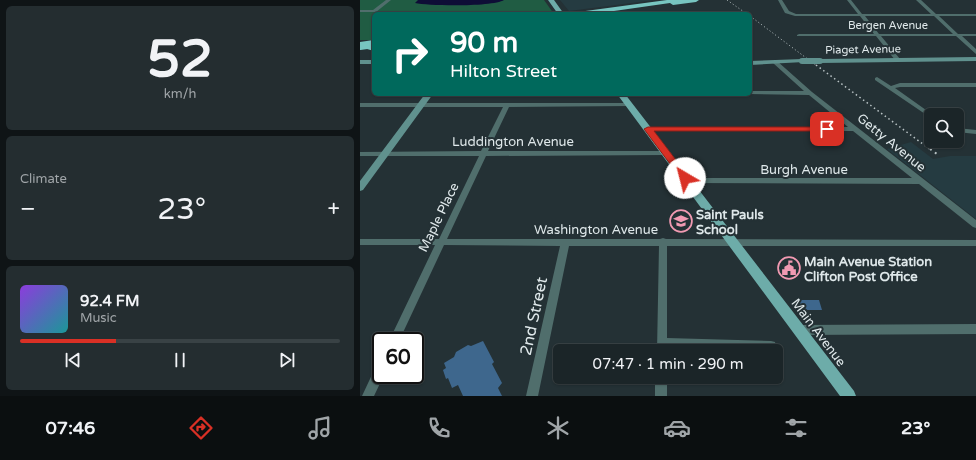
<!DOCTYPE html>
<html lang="en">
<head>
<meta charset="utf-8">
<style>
	body { margin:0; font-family:"Varela Round",sans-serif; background:#242d30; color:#f1f3f6; height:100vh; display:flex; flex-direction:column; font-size:15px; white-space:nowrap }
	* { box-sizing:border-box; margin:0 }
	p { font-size:13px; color:#a0a5a8 }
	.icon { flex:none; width:22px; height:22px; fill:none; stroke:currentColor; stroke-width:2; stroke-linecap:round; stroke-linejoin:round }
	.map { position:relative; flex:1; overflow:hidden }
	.sheet { display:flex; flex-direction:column; gap:6px; padding:6px; background:#0f1416; width:360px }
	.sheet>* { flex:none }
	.guide { position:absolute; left:12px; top:12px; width:380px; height:84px; border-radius:6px; box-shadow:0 1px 3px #0004,0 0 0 1px #394245; background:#00695c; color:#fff; overflow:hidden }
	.tools { position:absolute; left:564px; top:108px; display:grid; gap:8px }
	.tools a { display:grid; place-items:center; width:40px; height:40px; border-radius:6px; background:#1b2528; box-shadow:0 1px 3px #0004,0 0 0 1px #394245; font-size:20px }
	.speed { position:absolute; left:12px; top:332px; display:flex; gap:8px; font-size:20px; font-weight:700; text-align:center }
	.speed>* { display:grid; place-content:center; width:52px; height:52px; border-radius:50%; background:#1b2528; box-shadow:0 1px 3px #0004,0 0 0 1px #394245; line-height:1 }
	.speed .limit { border:2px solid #111; border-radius:6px; background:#fff; color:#111 }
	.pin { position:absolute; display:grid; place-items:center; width:34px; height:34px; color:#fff; margin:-17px; border-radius:8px; box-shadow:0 2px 6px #0006 }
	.me { position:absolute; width:44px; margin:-22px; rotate:323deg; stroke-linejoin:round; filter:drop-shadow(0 0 3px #0008) }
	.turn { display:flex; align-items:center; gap:14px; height:84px; padding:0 12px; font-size:18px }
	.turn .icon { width:52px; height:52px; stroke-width:2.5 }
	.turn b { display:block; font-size:28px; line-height:34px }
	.big { font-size:30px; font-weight:600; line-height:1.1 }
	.sheet .card { flex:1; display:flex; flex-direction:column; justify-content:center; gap:6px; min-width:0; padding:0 14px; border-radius:6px; background:#242d30 }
	.sheet .dial { align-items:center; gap:0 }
	.dial b { font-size:52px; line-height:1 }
	.song { display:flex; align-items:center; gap:12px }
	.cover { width:48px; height:48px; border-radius:6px; background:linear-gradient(135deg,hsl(270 70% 55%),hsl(180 70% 35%)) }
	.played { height:4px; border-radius:2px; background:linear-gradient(90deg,#d93025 30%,#394245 30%) }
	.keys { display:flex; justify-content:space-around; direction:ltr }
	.heat { display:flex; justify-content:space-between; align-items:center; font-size:22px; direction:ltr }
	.trip { position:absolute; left:193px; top:344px; width:230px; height:40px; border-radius:6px; background:#1b2528; box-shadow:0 1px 3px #0004,0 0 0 1px #394245; font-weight:600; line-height:40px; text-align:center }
	.dock { display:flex; height:64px; justify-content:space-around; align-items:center; background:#0b0f10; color:#a0a5a8 }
	.dock .icon { width:28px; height:28px }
	.dock .current { color:#d93025 }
	.dock b { font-size:18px; color:#f1f3f6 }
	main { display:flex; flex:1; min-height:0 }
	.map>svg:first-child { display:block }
	.built { fill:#253b41 }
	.green { fill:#205c43 }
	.water { fill:#0e0d36 }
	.building { fill:#3e678d }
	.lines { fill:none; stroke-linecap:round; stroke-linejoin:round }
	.street { fill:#506e6c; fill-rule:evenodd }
	.secondary { fill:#60918e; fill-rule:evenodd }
	.primary { fill:#6daca9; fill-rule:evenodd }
	.highway { fill:#77c5c0; fill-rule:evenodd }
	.rail-far2 { stroke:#b9c3c5; stroke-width:1; stroke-dasharray:1 2.5; stroke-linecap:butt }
	.rail-far1 { stroke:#b9c3c5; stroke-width:1.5; stroke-dasharray:1.5 3; stroke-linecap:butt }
	.rail { stroke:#b9c3c5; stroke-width:2; stroke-dasharray:2 4; stroke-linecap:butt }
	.secondary-bridge { stroke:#60918e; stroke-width:6 }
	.highway-bridge { stroke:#77c5c0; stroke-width:8 }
	.route { fill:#d93025; stroke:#8d1f18 }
	.labels { text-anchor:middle; stroke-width:4; stroke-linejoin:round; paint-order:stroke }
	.far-street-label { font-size:11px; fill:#dfe8ea; stroke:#243135 }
	.street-label { font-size:13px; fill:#dfe8ea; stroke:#243135 }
	.poi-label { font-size:13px; font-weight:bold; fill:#dfe8ea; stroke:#243135; text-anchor:start }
	.near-street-label { font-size:16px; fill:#dfe8ea; stroke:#243135 }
</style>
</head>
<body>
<main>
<section class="sheet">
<div class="card dial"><b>52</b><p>km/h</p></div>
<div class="card"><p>Climate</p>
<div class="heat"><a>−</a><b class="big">23°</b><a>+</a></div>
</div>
<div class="card">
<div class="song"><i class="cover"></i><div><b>92.4 FM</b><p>Music</p></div></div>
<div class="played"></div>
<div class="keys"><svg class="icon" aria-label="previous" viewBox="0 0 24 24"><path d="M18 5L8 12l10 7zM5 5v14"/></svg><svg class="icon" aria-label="pause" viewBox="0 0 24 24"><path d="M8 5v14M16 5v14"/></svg><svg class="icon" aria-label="next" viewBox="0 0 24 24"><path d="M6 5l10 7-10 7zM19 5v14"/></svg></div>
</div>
</section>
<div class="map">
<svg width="616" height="396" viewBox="0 0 616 396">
	<rect width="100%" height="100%" fill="#243135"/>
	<path class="built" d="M200 0H295L209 11Z
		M551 142 573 159 590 156H616V219L527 149Z"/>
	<path class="green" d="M0 0H184L194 14H14V40H0Z"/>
	<path class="water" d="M58 0H144C133 7 69 6 55 3Z"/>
	<path class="building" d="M438 300H459L462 310H440Z
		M123 341 134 362 132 364 142 383 138 388 142 396H103L98 385 92 388 88 378 86 379 83 370 86 368 84 363 94 357 96 352 108 345 111 346Z"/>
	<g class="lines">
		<path class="street" d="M26 0H31L16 12H0V10H13Z
			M418 0H422L429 11 436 14H498L487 0H491L502 14H571L556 0H561L576 14H616V16H579L598 34H616V36H602L616 49V54L596 36H521L540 59 537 61 535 60 516 36H437V35L439 34H514L500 16H435L425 13ZM505 16H574L593 34H519Z
			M413 61H417L452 92 616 220V228L613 227 559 184 325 183 324 181 325 179 328 178H552L493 131H288L285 129 288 127H488L449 95 388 94H390V91H444L413 63Z
			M517 77 531 86 540 83H616V87H540L535 88 573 115H571V118L515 80V78Z
			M0 103H270L273 105 272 106 149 107 128 151H306L310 153 306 155 126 156 87 239H300L303 238 306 239 616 240V246H307V338L411 341 415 342 416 346 415 350 411 351 307 348V351H297L299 246H209L178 396H166L200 246 84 245 39 341H29L75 245H0V239H79L119 156H0V152L121 151 143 107H0Z
			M597 128 616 130V134L597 132Z
			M616 324V334L439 335 435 333 434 330 435 327 439 325Z
			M21 363V375H24L14 396H2L17 364Z
			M295 377H307V396H295Z"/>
		<path class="secondary" d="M616 57V61L460 63 457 61 460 59Z
			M442 59 444 60V62L390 65V61Z
			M0 60H14V64H0Z
			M65 94H73L3 190 0 191V181Z"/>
		<path class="primary" d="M188 0H194L204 14H198Z
			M257 94H265L494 391 496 396H480Z"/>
		<path class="highway" d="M307 0H339L336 2 313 5 310 3 233 14H215L218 12Z
			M0 43 14 47V51L0 47Z"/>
		<path class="rail-far2" d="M367 0 387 14
			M390 16 457 66"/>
		<path class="rail-far1" d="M456 65 571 150"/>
		<path class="rail" d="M570 149 577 154"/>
		<path class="secondary-bridge" d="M442 61H460"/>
		<path class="highway-bridge" d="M0 46 14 44"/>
	</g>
	<path class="route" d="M288 127H467L471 129 467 131H294L328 176 330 178 328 180H322L284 129Z"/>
	<defs>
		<g id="school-ring" transform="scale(1.15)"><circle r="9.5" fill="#243135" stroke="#f19ab2" stroke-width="1.5"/><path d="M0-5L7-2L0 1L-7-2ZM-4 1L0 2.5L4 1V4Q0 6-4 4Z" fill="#f19ab2"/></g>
		<g id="civic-ring" transform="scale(1.15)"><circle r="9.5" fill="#243135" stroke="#f19ab2" stroke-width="1.5"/><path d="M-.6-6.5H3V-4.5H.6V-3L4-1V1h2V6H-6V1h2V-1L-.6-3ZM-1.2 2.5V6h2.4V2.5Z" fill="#f19ab2"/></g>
	</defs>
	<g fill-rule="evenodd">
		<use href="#school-ring" x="321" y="221"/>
		<use href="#civic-ring" x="429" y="268"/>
	</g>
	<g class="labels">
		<g class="far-street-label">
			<text x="528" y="29">Bergen Avenue</text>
			<text transform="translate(503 49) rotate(-1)" y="4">Piaget Avenue</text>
		</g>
		<g class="street-label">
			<text x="153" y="146">Luddington Avenue</text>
			<text transform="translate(532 142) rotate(39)" y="5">Getty Avenue</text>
			<text x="444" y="174">Burgh Avenue</text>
			<text transform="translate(78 217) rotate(-64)" y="5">Maple Place</text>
			<text x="236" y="234">Washington Avenue</text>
			<text transform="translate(459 332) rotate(53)" y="5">Main Avenue</text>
		</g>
		<g class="poi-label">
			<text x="336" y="219">Saint Pauls<tspan x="336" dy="15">School</tspan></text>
			<text x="444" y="266">Main Avenue Station<tspan x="444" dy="15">Clifton Post Office</tspan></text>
		</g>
		<g class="near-street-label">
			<text transform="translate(173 316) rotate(-78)" y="6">2nd Street</text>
		</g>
	</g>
</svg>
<div class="tools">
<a><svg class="icon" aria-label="search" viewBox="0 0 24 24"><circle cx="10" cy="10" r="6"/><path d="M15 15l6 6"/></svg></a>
</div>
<div class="speed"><div class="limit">60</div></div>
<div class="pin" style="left:467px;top:129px;background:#d93025"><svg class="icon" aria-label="arrive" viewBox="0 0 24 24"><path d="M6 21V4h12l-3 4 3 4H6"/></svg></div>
<svg class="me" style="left:325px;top:178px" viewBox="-20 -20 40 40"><circle r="19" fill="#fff"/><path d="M0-13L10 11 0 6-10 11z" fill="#d93025"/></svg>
<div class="trip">07:47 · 1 min · 290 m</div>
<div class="guide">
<div class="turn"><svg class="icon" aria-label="right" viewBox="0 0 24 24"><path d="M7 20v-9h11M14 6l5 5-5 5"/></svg><div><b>90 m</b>Hilton Street</div></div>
</div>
</div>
</main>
<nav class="dock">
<b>07:46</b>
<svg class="icon current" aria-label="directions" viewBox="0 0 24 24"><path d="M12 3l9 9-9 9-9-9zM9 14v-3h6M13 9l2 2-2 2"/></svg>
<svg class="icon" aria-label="music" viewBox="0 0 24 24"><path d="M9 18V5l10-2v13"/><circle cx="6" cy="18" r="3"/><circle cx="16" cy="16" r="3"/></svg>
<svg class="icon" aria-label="phone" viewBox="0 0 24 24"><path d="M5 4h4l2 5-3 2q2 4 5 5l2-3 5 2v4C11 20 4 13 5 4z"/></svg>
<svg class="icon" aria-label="climate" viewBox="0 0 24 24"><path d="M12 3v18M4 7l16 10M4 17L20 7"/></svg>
<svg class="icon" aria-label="car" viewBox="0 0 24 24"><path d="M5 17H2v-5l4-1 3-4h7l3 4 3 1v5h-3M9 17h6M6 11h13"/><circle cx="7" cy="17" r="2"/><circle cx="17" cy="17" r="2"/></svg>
<svg class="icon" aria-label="filters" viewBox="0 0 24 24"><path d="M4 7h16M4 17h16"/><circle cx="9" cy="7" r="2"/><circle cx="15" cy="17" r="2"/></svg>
<b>23°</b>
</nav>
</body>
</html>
